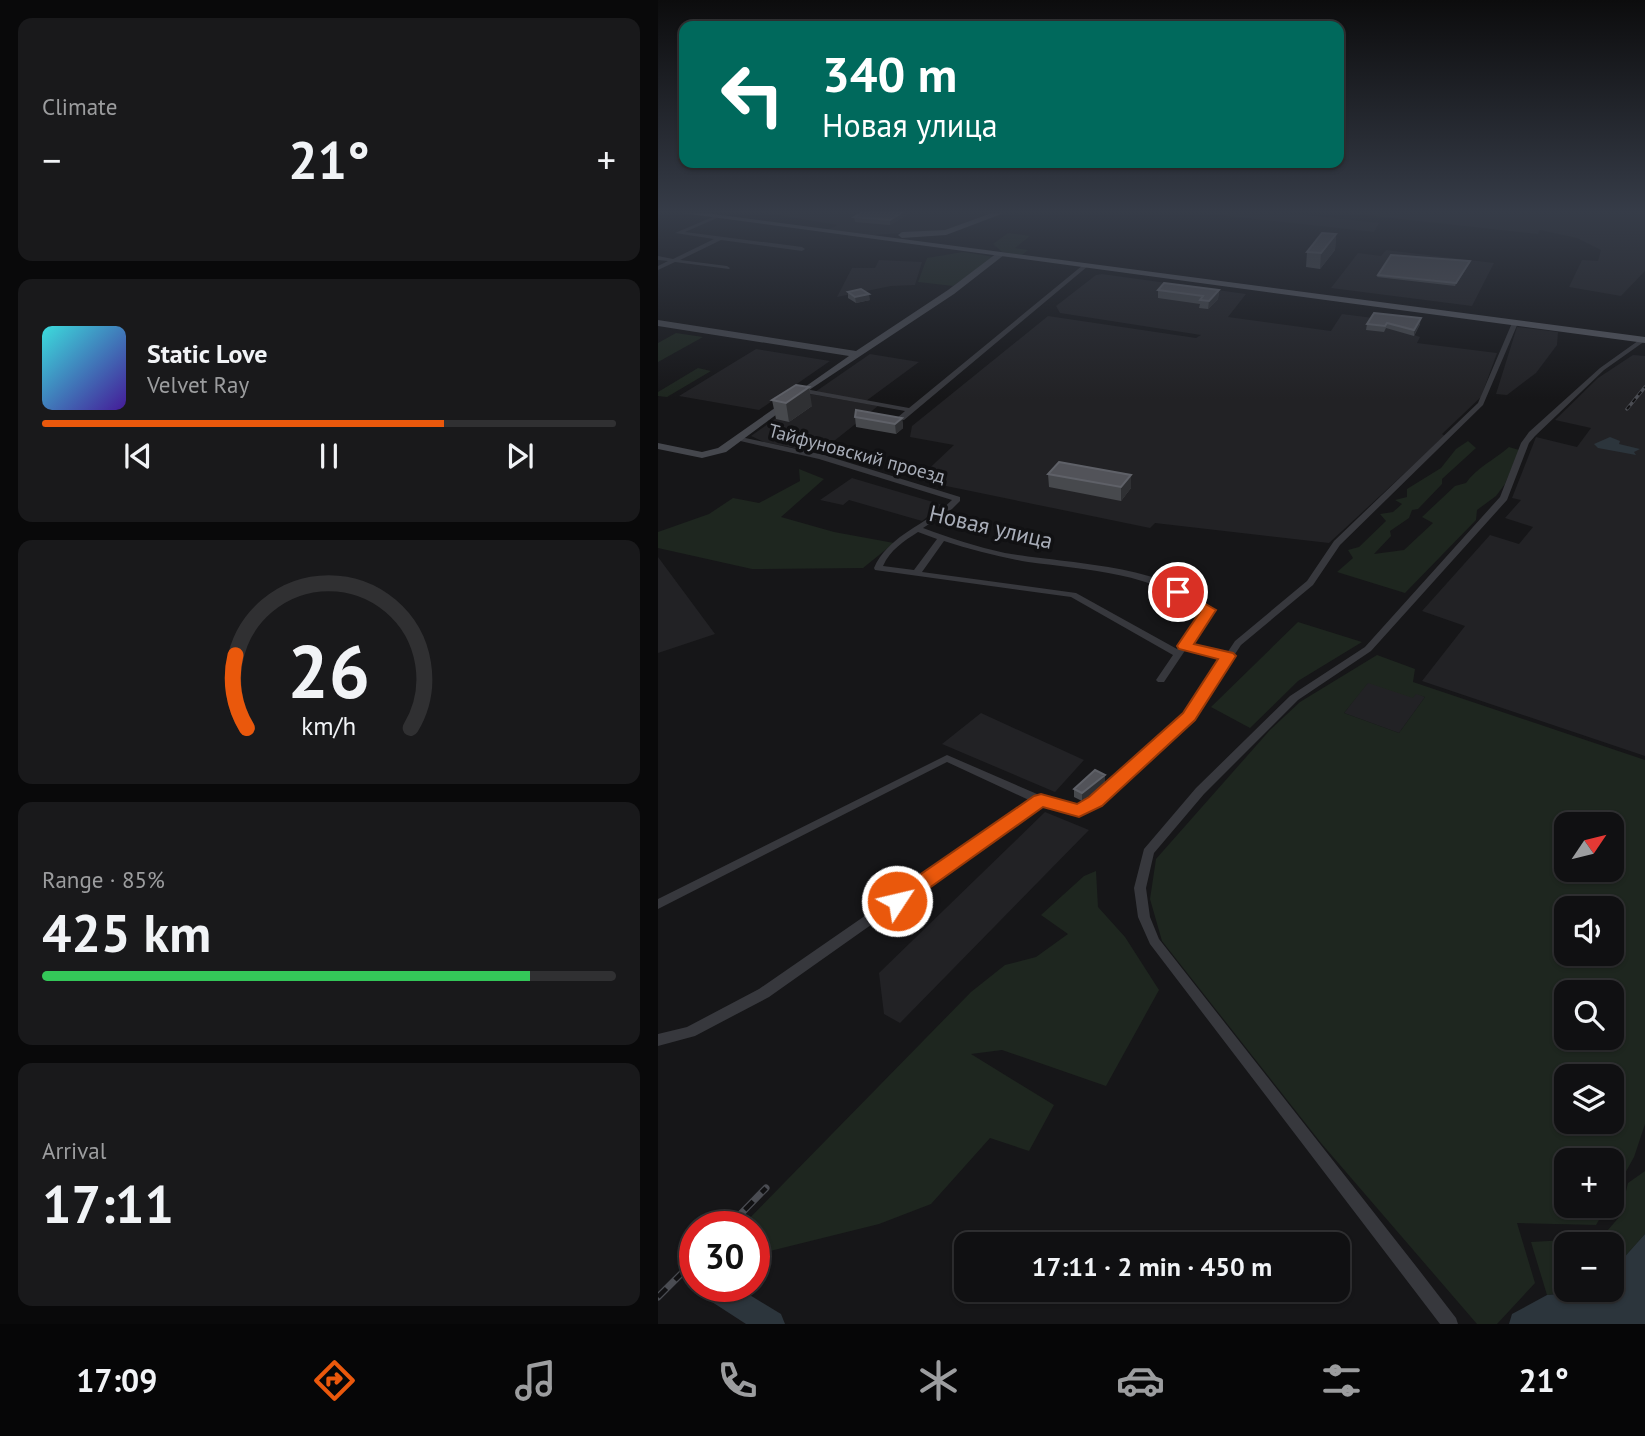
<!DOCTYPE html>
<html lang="en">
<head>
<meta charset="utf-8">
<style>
	body { margin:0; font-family:"PT Sans",sans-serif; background:#19191b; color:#f1f3f6; height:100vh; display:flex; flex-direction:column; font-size:26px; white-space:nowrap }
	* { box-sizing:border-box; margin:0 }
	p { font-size:23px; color:#9c9d9f }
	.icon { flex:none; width:38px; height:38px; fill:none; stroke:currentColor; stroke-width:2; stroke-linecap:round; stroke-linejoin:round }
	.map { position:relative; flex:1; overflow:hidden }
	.panel { display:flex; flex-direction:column; gap:18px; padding:18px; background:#09090a; width:658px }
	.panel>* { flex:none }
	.banner { position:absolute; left:21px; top:21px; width:665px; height:147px; border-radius:14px; box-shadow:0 2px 5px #0004,0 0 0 2px #303032; background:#00695c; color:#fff; overflow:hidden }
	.needle { width:46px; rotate:55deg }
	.buttons { position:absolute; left:896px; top:812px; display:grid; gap:14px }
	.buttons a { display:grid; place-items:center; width:70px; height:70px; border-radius:14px; background:#101012; box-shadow:0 2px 5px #0004,0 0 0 2px #303032; font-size:35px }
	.speed { position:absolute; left:21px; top:1211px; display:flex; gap:14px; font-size:35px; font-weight:700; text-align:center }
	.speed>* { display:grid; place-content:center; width:91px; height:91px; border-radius:50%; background:#101012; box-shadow:0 2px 5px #0004,0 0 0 2px #303032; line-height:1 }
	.speed .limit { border:10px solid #d22; background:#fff; color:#111 }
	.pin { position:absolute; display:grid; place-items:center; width:60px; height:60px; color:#fff; margin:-30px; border:4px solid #fff; border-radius:50%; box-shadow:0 2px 7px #0007 }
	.me { position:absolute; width:77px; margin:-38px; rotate:55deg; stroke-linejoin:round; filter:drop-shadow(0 0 5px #0008) }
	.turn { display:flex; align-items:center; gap:24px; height:147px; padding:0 28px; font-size:32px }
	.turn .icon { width:91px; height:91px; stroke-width:2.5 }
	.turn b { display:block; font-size:49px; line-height:60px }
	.big { font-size:52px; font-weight:800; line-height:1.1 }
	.panel .card { flex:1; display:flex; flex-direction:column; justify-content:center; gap:10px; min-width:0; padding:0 24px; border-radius:14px; background:#19191b }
	.panel .dial { align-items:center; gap:0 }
	.dial svg { height:182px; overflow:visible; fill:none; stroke:#303032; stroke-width:7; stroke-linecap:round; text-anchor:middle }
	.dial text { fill:#f1f3f6; stroke:none }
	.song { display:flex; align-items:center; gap:21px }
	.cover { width:84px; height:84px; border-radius:10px; background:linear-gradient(135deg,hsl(180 70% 55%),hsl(260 70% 35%)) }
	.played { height:7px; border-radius:4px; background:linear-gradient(90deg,#ea580c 70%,#303032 70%) }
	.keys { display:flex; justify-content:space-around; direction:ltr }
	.heat { display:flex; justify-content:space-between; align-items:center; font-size:38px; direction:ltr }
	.charge { height:10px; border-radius:5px; background:linear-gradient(90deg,#34c759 85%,#303032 0) }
	.trip { position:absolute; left:296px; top:1232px; width:396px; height:70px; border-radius:14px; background:#101012; box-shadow:0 2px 5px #0004,0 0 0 2px #303032; font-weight:800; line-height:70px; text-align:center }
	.menu { display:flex; height:112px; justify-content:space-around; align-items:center; background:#060607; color:#9c9d9f }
	.menu .icon { width:49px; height:49px }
	.menu .active { color:#ea580c }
	.menu b { font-size:32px; color:#f1f3f6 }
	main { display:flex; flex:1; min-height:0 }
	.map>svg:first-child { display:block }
	.built { fill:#222225 }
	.green { fill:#1e261f; fill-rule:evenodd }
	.water { fill:#2c353c }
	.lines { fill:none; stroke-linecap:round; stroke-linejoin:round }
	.river { fill:#2c353c; fill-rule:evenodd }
	.street { fill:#37383d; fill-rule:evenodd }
	.secondary { fill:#45474d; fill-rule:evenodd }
	.primary { fill:#53555c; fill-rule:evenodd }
	.rail-far1-casing { stroke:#4a4c52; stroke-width:3.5 }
	.rail-casing { stroke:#4a4c52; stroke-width:7 }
	.rail-far1 { stroke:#111113; stroke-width:2; stroke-dasharray:4.5; stroke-linecap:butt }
	.rail { stroke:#111113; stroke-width:4.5; stroke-dasharray:12; stroke-linecap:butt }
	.wall { fill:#47494d }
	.shaded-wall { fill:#2f3033 }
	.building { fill:#525359; stroke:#5f6168; stroke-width:2 }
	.route { fill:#ea580c; stroke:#983908; stroke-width:2 }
	.labels { text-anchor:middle; stroke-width:7; stroke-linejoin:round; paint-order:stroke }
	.far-street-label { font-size:19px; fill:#a8adb8; stroke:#111113 }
	.street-label { font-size:23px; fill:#a8adb8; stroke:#111113 }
</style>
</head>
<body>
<main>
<section class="panel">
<div class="card"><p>Climate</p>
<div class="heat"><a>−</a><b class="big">21°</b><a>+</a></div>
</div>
<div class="card">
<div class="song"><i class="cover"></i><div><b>Static Love</b><p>Velvet Ray</p></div></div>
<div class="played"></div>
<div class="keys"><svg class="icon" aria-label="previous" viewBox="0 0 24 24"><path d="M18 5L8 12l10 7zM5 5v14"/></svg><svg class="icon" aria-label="pause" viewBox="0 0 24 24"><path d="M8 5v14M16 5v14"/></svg><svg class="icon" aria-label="next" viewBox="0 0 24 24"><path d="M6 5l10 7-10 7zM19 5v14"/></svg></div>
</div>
<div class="card dial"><svg viewBox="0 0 100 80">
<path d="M14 69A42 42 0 1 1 86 69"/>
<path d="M14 69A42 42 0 0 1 9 37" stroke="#ea580c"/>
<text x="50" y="56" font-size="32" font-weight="700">26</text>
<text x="50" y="72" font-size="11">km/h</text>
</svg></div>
<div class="card"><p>Range · 85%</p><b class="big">425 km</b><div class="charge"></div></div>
<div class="card"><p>Arrival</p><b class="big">17:11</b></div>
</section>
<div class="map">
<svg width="987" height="1324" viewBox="0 0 987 1324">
	<rect width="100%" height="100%" fill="#161618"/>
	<path class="built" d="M108 213H335L290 230 214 235 169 230 180 225Z
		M544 213H629L721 223 716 232Z
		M688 213H987V271L963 296 911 287 924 260 940 261 943 250 919 238 882 230 880 234Z
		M728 250 836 263 814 306 673 288 700 253 723 256Z
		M221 260 264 262 257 285 233 286 179 297 194 268H217Z
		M444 274 588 294 570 317 673 331 684 314 762 324 756 335 762 337 759 343 839 353 823 397 784 434 787 436 671 543 497 523 492 528 259 480 296 445 252 437 254 426 390 316 538 338 543 335 402 313 398 306 438 275Z
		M859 327 900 332 899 345 878 373 849 395 838 394Z
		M98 349 172 361 101 410 21 396Z
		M212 354 261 362 208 401 157 392Z
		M975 355 987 356V756L764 681 807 626 764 611 832 535 861 544 875 527 847 518 863 500 854 498 878 437 919 447 933 428 897 420 940 378Z
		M152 394 220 406 161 453 106 442 93 436Z
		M194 478 285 505 264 521 191 500 185 505 162 500Z
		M0 557 57 634 0 653Z
		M710 682 754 697 758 693 767 697 741 733 686 713Z
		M323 713 426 760 397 792 284 744Z
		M387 812 431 830 242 1023 226 1014 221 973Z"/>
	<path class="green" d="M350 233 372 236 357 248 370 250 364 255 344 252 335 244Z
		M305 252 337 257 295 286 260 282 269 258Z
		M18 333 45 337 0 362V343Z
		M40 368 53 371 9 397 0 396V392Z
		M810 441 818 448 784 479V484L760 509 754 510 751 518 732 531 733 536 716 554 746 550 775 523 764 517 797 486 808 483C818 468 836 460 851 447L861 450 847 484 838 496 819 510 818 520 747 593 679 572 695 558 690 550 701 547 728 521 722 514 735 512 744 504 737 500 749 497V489L783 468 798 449Z
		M141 469 166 479 123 517 176 532 236 543 205 568 94 569 0 548V532L51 514 75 498 101 503 142 481Z
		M640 622 704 642 640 681 592 728 553 707Z
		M719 655 757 669 755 682 987 760V1124L976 1157 954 1197V1160H908V1206H949L938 1225 859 1223 877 1283 839 1324H819L663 1143 504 941 492 899 498 859 612 730 642 702ZM710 683 755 698 758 694 767 697 741 733 686 713ZM908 824H954V870H908ZM908 908H954V954H908ZM908 992H954V1038H908ZM908 1076H954V1122H908Z
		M438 871 440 907 467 937 501 990 448 1086 344 1050 313 1054 396 1105 371 1151 332 1138 273 1204 221 1224 96 1255V1227H83L313 992 347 965 378 957 410 934 383 915 426 876Z
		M987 1171V1234L954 1271V1244H908V1290H937L889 1295 873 1242 943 1238 962 1216 970 1183Z"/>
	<path class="water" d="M952 437 962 441 961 444 982 449 976 452 978 455 940 448 936 444Z
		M987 1234V1324H851L854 1314 889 1295 954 1290V1271Z"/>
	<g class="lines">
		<path class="river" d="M49 1286H77L123 1314 127 1324H88L51 1300 47 1291Z"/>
		<path class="street" d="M57 216 59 217V218L27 232 144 247 147 249 144 251 63 240 22 260 69 266 72 268 71 269 17 262 0 270V266L10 261 0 260V256L15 259 56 239 17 233Z
			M425 265 430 266 246 420H240L239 418 247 411 147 393 144 391 147 389 251 408Z
			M857 321 860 323 825 405 682 545 655 585 583 645 535 718 441 805 421 815 384 804 111 997 37 1036 0 1046V1034L29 1027 101 989 373 801 289 762 0 909V899L289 755 386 797 420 807 433 799 527 714 565 658 528 649 506 682H500L498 680 515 655 413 597 217 570 216 568C231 534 269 525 294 500L161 459 78 440V436L166 455 302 497V501L294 509 265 528C292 538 319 547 347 553 409 564 510 564 556 610L532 644 569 653 577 641 649 581 676 541 820 403 854 323ZM260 532 279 539 256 570 225 566C232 550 246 541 260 532ZM286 541C314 550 342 557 370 562 430 570 496 573 546 611L519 649 418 593 264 572Z
			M987 337V341L946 370 877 436 871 443 849 500 713 651 640 700 546 794 496 853 488 888 492 917 501 939 761 1270 798 1318 800 1324H782L492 944 480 917 476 888 486 849 538 788 632 696 707 647 842 497 863 443 871 432 942 368 984 338Z"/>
		<path class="secondary" d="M339 253 346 255 296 294 154 388 68 452 44 458 0 449V443L44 452 60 448 191 356 0 326V320L198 351 290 290Z"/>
		<path class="primary" d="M24 213H48L987 337V343Z
			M334 213H346L288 235 244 238 240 235 244 232 287 230Z"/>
		<g class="rail-far1-casing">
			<path id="rail-far1" d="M969 409 987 387"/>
		</g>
		<g class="rail-casing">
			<path id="rail" d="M70 1227 108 1188
				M0 1297 37 1260"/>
		</g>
		<use href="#rail-far1" class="rail-far1"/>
		<use href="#rail" class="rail"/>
	</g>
	<path class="wall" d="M203 213H252L232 225 197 222 196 217Z
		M678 234 677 250 662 269 648 267 649 252Z
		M812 261 811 264 797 286 719 277 720 275Z
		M500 290H561L560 299 550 309 541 308 542 304 500 298Z
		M190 292 212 300 198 303 190 298Z
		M716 313 762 324 756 336 728 328 726 332 708 330 709 324Z
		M114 400 154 406 131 422 118 419Z
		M197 417 244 418 245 428 238 434 198 427Z
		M390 474 473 475V488L463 501 391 487Z
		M447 783 424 801 416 797V789Z"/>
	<path class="shaded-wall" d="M243 213H252L232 225V220Z
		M678 234 677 250 662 269 663 253Z
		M812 261 811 264 797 286 798 283Z
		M561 290 560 299 550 309 551 301Z
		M211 294 212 300 198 303 197 297Z
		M763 318 762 324 756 336V330Z
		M151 387 154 406 131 422 128 403Z
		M244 418 245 428 238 434 237 424Z
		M473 475V488L463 501V487Z
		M447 775V783L424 801V793Z"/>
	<path class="building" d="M203 213H243L232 220 196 217Z
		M664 233 678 234 663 253 649 252Z
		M733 255 812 261 798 283 720 275Z
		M506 283 561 290 551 301 542 300 545 296 500 290Z
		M203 289 211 294 197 297 190 292Z
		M716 313 763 318 756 330 729 323 727 326 709 324Z
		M138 385 151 387 128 403 114 400Z
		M198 410 244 418 237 424 197 417Z
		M401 462 473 475 463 487 390 474Z
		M437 770 447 775 424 793 416 789Z"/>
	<linearGradient id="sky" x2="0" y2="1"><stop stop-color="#0c0c0d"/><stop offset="0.53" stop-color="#363c48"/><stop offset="1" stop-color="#363c48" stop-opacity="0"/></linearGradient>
	<rect width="987" height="399" fill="url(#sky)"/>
	<path class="route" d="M520 588 558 610 536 644 575 653 578 656 537 720 444 806 421 817 385 807 246 906H231L229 901 231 896 376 796 383 794 419 804 431 797 525 713 560 659 521 649 519 646 542 612 515 595V589Z"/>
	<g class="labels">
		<g class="far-street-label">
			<text transform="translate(199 453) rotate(15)" y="7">Тайфуновский проезд</text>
		</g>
		<g class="street-label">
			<text transform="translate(333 527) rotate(13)" y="8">Новая улица</text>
		</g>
	</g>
</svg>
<div class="buttons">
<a><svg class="needle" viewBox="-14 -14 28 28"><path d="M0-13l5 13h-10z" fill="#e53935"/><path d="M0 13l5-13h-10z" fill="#9c9d9f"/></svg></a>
<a><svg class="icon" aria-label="sound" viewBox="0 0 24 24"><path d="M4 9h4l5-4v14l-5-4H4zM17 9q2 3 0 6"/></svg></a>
<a><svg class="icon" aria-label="search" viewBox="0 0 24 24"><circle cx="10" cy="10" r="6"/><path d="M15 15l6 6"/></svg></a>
<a><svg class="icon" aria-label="layers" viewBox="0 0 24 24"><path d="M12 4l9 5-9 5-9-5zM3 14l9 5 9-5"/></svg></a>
<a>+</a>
<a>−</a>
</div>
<div class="speed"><div class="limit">30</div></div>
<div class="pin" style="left:520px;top:592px;background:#d93025"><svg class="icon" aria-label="arrive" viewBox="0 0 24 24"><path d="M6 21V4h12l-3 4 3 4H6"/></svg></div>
<svg class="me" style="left:239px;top:901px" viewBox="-20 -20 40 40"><circle r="17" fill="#ea580c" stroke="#fff" stroke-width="3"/><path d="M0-11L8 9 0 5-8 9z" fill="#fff"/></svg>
<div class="trip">17:11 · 2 min · 450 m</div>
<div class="banner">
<div class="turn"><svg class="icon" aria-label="left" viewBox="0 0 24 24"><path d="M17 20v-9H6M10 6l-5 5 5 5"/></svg><div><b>340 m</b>Новая улица</div></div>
</div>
</div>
</main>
<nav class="menu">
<b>17:09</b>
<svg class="icon active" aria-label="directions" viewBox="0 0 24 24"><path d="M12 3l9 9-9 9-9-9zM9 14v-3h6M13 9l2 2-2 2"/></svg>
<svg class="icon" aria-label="music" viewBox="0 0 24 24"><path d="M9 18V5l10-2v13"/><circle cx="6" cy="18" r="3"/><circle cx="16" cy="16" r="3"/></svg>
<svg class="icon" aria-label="phone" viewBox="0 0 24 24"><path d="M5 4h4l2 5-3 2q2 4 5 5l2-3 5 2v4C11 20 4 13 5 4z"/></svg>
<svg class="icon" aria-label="climate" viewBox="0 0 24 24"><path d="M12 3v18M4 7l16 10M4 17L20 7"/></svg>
<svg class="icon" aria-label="car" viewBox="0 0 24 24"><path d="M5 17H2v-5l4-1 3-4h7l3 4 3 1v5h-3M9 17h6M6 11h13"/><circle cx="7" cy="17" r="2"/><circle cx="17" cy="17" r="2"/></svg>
<svg class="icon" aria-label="filters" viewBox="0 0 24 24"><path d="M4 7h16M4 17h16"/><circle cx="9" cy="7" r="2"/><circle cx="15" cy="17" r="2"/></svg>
<b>21°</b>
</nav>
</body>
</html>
